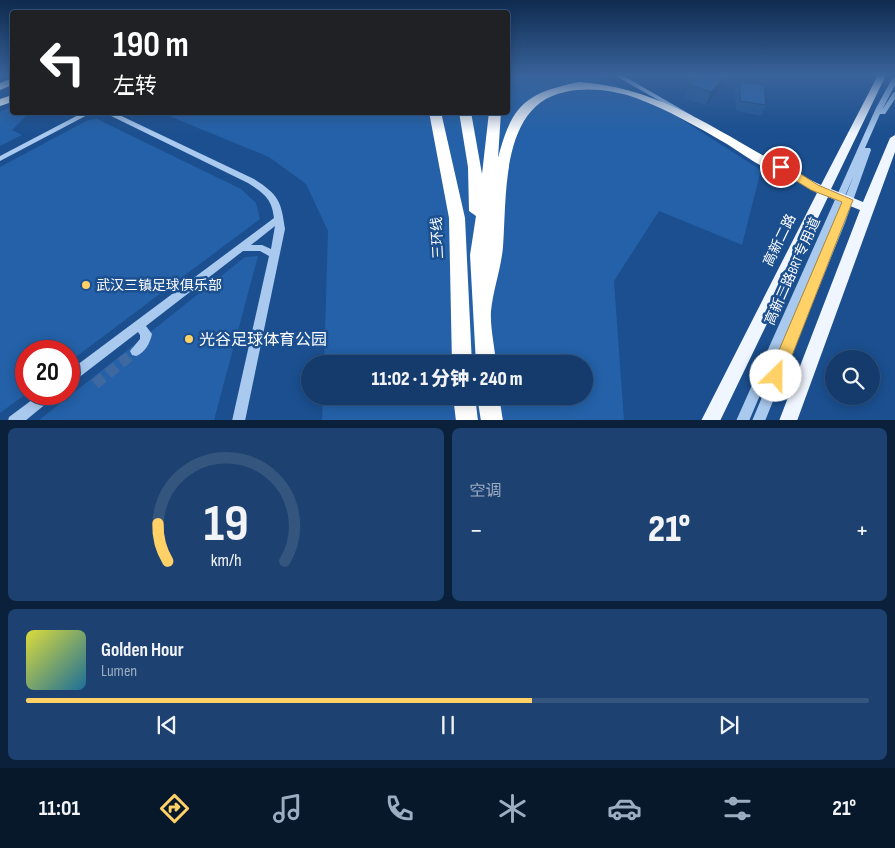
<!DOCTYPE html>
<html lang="zh">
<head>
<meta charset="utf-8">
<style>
	body { margin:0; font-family:"Sofia Sans Condensed","Noto Sans SC",sans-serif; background:#1d4271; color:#f1f3f6; height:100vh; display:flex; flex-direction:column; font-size:19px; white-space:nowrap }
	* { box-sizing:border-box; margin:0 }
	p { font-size:16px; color:#9dadc1 }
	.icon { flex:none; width:28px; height:28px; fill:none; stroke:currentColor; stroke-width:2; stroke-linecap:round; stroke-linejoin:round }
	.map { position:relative; height:420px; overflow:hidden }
	.drawer { display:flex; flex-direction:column; gap:8px; padding:8px; background:#0b203b; flex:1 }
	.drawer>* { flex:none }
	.hud { position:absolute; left:10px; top:10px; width:500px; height:105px; border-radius:5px; box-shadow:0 2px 12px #0003,0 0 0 1px #33557e; background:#202124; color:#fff; overflow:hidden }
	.controls { position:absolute; left:825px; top:350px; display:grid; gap:10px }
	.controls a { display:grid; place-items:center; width:55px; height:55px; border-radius:50%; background:#143b6b; box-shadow:0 2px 12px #0003,0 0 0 1px #33557e; font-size:25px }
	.speed { position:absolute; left:15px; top:340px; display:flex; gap:10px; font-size:25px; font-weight:700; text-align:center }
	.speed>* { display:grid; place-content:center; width:65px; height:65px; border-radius:50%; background:#143b6b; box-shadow:0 2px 12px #0003,0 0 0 1px #33557e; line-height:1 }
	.speed .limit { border:8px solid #d22; background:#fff; color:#111 }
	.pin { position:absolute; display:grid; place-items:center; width:42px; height:42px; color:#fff; margin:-21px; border:2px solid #fff; border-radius:50%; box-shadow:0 1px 5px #0007 }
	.me { position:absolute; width:55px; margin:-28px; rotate:23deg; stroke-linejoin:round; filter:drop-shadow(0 0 4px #0008) }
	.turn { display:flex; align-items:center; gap:18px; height:105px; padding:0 20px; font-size:22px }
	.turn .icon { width:65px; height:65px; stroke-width:2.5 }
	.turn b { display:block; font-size:35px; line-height:42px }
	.big { font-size:38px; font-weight:800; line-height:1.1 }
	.drawer .tile { flex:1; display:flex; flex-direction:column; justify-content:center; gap:8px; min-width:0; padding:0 18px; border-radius:8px; background:#1d4271 }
	.drawer .dial { align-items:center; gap:0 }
	.dial svg { height:130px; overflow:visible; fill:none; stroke:#33557e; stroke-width:7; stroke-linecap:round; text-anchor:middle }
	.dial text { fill:#f1f3f6; stroke:none }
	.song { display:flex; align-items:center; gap:15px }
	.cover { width:60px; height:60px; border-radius:8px; background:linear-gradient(135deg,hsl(60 70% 55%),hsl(200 70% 35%)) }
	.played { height:5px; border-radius:2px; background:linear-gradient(90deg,#ffd166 60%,#33557e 60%) }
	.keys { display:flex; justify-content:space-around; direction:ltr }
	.heat { display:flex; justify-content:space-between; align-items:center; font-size:28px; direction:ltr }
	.drawer .tiles { flex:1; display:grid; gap:8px; grid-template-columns:1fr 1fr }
	.tile:last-child { grid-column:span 2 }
	.trip { position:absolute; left:301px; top:355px; width:292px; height:50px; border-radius:25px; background:#143b6b; box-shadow:0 2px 12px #0003,0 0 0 1px #33557e; font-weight:800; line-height:50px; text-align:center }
	.tabs { display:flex; height:80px; justify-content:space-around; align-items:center; background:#08182b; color:#9dadc1 }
	.tabs .icon { width:35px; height:35px }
	.tabs .active { color:#ffd166 }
	.tabs b { font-size:22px; color:#f1f3f6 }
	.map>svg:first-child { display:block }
	.green { fill:#2461a8 }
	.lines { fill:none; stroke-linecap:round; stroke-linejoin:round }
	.minor-tunnel { stroke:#3d69a0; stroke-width:11; stroke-dasharray:11 5.5; stroke-linecap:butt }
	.minor { fill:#a9c9ee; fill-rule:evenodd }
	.major { fill:#f0f6ff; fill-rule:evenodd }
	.highway { fill:#fff; fill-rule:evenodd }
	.wall { fill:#245895 }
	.shaded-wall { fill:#1d4779 }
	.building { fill:#2a66ad; stroke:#1d4779 }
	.route { fill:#ffd166; stroke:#a68842 }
	.poi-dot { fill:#ffd166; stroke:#1b4f8f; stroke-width:2 }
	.labels { text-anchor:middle; stroke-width:5; stroke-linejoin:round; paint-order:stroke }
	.street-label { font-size:14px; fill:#fff; stroke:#1b4f8f }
	.poi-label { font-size:14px; fill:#fff; stroke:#1b4f8f; text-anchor:start }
	.near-poi-label { font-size:16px; fill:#fff; stroke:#1b4f8f; text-anchor:start }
</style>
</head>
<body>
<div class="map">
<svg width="895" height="421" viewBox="0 0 895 421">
	<rect width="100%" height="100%" fill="#1b4f8f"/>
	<path class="green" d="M508 75H595L662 107 761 170 742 245 659 211 614 281 624 420H322L323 396H585V364H324L328 231 306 184 269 157 162 113 508 112Z
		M12 106V112L29 113 12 130 22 135 0 146V112Z
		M97 119 241 189 256 203 260 219 69 362V351H26V394L0 413V167L88 120Z
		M258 256 214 420 38 421 245 257Z"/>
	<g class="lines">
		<path class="minor-tunnel" d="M95 384 136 351"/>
		<path class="minor" d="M614 75H622L693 116 690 118 688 117Z
			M895 77V85L882 110 893 93 895 92V99L885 114H880L865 148H870L871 150 845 223 765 421H752L835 223 854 175 749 421H736L876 108 892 79Z
			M84 112H93L0 161V156Z
			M103 112H113L254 179C279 195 281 201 285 229L245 421H232L269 256 260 251H243L146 326 152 334C150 343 145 353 136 356L132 355 130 351 140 339V335L138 332 73 382 69 383V371L274 218C272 198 263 193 248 183ZM275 226 271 249 262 245H251Z
			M40 394H55L53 398 25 421H8L9 417Z"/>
		<path class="major" d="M878 75H886L831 189 863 202 890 138 895 135V152L797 421H779L860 210 828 197 720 421H701L817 193 784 174 790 170 794 172 821 185Z"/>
		<path class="highway" d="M12 78V85L0 90V83Z
			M579 82C651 87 703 121 764 156 771 160 793 168 797 174L790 178C767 172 747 157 727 144 698 127 668 110 636 98 613 90 588 87 565 92 500 105 507 196 503 247 501 269 493 290 491 311 490 328 495 347 496 364H476L470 255 476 216 469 211 468 167 459 112H471L482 174 489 112H501L498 158C512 104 526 93 579 82Z
			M12 95V102L0 106V99Z
			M429 112H441L465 218 472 364H452L449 218Z
			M453 396H475L478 421H456Z
			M477 396H499L503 421H481Z"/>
	</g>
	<path class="wall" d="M819 75H831L829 78Z
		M740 81 766 105 761 116 736 111 735 91Z
		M725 82 706 105 684 99 689 85Z"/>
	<path class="shaded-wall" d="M725 75H728L725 82 706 105 711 92Z"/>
	<path class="building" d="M698 75H725L711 92 689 85Z
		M740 81 764 85 766 105 740 101Z"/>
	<linearGradient id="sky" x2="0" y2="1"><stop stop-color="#0f2b4f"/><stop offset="0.56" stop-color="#39639b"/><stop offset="1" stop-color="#39639b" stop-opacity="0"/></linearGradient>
	<rect width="895" height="134" fill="url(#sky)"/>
	<path class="route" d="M777 164H785L818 185 853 200 784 376 782 382 776 384 770 382 768 376 842 202 811 190 777 169Z"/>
	<g class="poi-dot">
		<circle cx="86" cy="285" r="5"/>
		<circle cx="189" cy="339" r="5"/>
	</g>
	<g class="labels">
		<g class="street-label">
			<text transform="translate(437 238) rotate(-93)" y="5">三环线</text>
			<text transform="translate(779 240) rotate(-64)" y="5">高新二路</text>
			<text transform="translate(792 271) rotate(-66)" y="5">高新二路BRT专用道</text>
		</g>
		<g class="poi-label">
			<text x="96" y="290">武汉三镇足球俱乐部</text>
		</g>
		<g class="near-poi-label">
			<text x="199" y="345">光谷足球体育公园</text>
		</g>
	</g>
</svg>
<div class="controls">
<a><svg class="icon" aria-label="search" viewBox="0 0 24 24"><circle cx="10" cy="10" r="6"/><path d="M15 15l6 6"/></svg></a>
</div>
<div class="speed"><div class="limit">20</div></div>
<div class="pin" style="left:781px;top:167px;background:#d93025"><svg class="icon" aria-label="arrive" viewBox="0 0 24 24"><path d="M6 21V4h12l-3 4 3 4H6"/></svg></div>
<svg class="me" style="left:776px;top:376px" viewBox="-20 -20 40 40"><circle r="19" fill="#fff"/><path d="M0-13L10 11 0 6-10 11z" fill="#ffd166"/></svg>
<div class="trip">11:02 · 1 分钟 · 240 m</div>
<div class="hud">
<div class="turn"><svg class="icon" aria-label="left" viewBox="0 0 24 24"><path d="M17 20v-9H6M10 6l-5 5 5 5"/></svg><div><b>190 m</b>左转</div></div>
</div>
</div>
<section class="drawer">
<div class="tiles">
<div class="tile dial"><svg viewBox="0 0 100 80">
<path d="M14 69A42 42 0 1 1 86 69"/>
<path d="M14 69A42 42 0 0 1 8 46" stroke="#ffd166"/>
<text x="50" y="56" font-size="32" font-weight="700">19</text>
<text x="50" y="72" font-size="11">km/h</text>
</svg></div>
<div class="tile"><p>空调</p>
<div class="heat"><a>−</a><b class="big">21°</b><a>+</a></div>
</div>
<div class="tile">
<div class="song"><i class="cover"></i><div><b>Golden Hour</b><p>Lumen</p></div></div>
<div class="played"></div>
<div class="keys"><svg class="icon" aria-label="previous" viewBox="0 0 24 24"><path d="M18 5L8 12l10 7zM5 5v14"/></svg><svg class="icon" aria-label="pause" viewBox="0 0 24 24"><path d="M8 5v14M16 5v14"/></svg><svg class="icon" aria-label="next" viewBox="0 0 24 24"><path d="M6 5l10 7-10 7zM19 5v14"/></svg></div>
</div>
</div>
</section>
<nav class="tabs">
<b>11:01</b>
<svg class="icon active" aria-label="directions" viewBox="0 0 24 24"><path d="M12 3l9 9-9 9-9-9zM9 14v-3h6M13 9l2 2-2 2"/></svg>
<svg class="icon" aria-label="music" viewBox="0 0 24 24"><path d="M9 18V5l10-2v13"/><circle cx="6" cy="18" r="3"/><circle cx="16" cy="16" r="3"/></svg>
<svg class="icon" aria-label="phone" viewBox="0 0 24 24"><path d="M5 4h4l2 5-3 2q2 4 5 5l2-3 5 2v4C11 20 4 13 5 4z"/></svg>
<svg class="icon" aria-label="climate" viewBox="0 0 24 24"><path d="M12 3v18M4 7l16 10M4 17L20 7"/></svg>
<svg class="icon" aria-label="car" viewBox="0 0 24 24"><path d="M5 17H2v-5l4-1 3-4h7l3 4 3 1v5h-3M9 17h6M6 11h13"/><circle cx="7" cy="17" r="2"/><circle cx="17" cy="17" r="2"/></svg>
<svg class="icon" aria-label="filters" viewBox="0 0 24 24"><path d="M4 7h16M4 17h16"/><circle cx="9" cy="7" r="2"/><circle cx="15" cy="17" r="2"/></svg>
<b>21°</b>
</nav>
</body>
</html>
